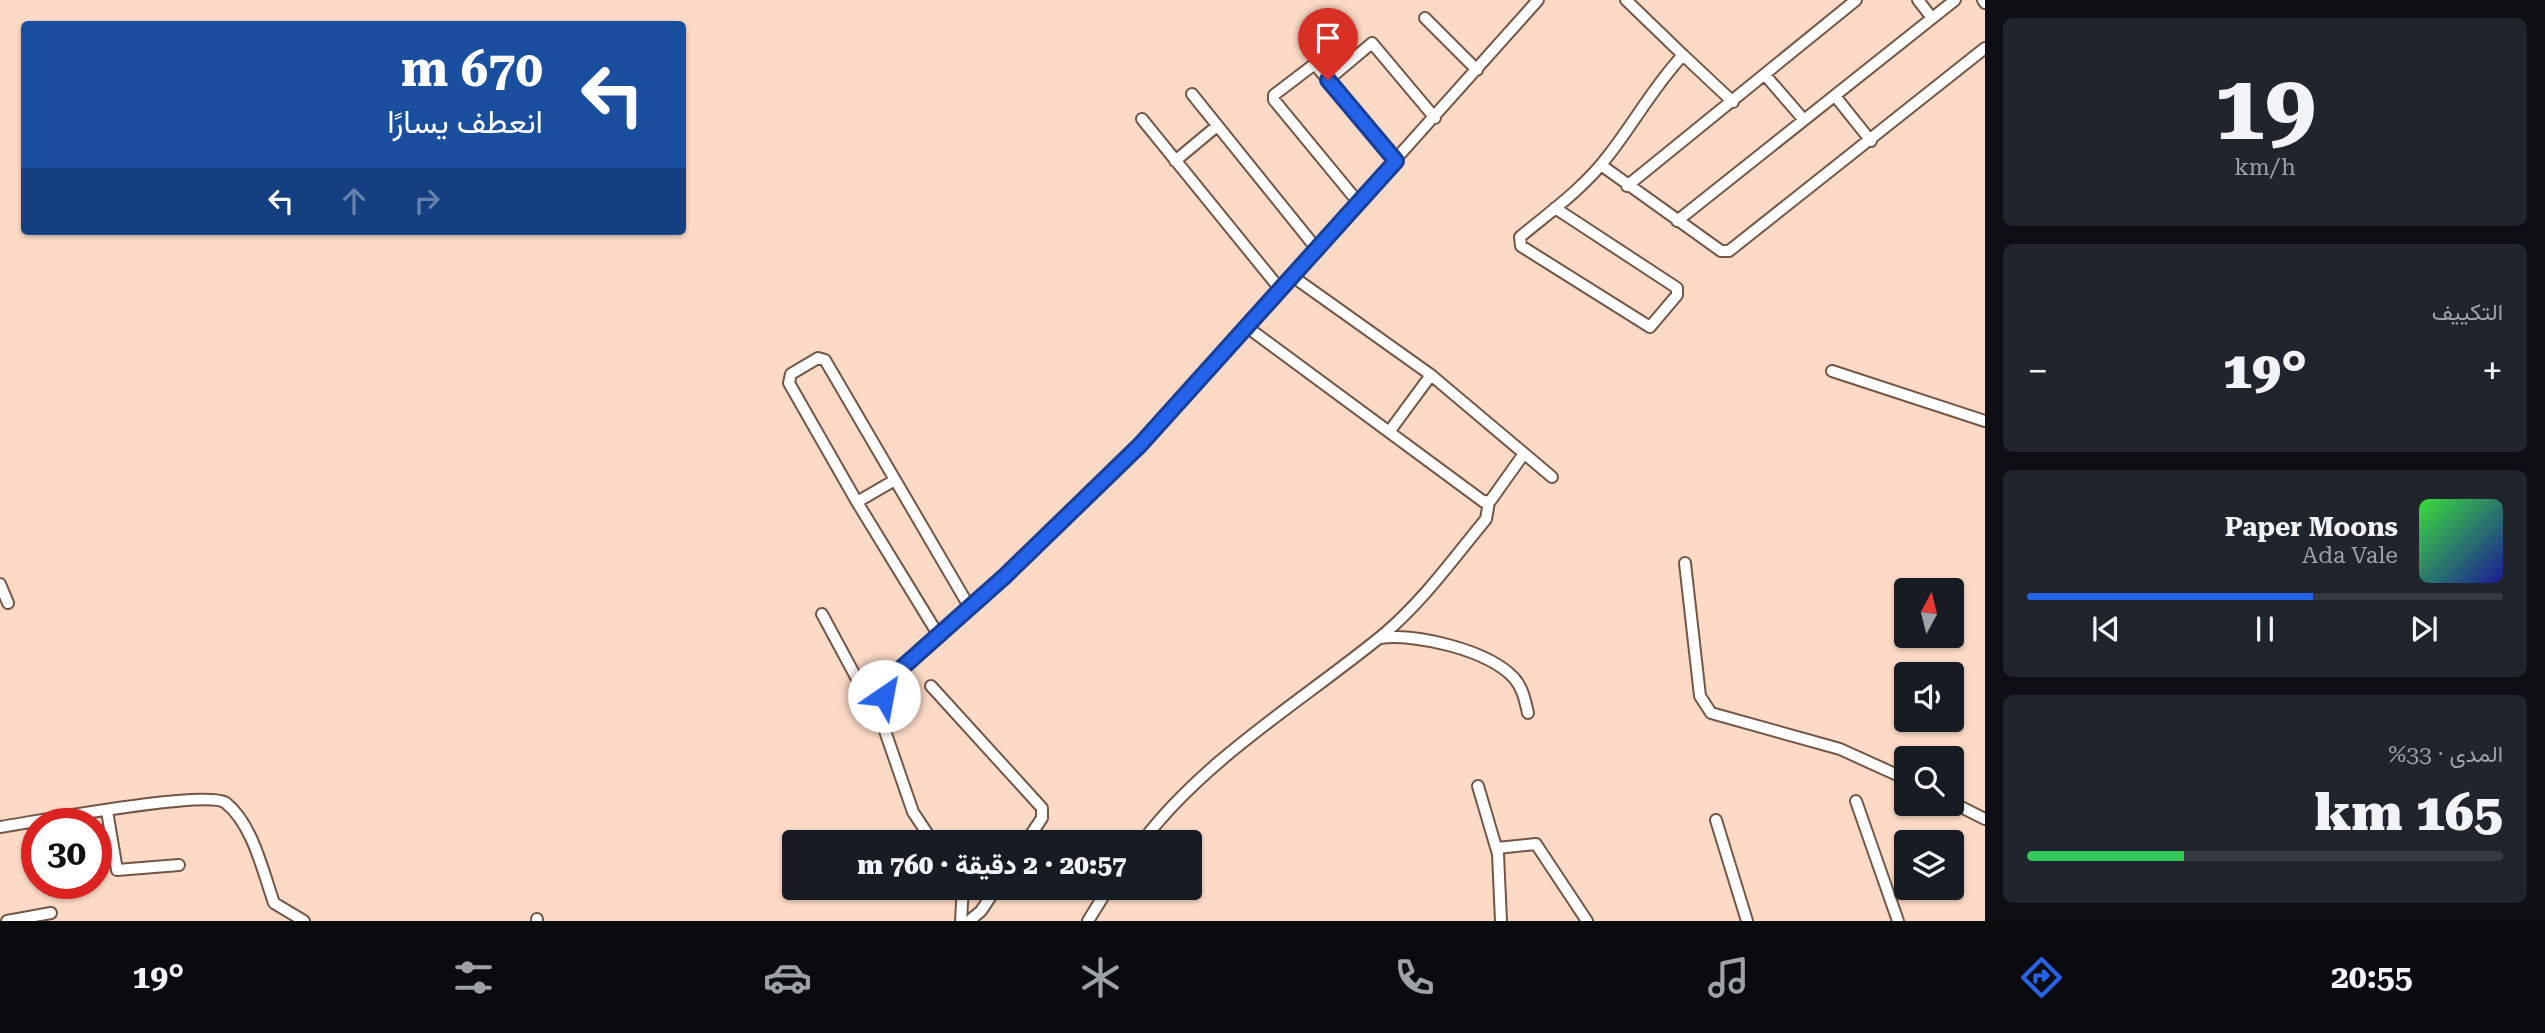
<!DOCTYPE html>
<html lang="ar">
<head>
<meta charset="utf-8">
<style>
	body { margin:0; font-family:"Roboto Serif",Vazirmatn,serif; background:#20242c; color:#f1f3f6; direction:rtl; height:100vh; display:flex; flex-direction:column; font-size:26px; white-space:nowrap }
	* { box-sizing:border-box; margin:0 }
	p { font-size:23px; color:#9ea1a6 }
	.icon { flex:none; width:38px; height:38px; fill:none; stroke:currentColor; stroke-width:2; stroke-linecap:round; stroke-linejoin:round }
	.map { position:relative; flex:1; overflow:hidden; direction:ltr }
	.panel { display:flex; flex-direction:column; gap:18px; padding:18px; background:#0d0f14; width:560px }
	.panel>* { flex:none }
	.top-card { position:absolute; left:21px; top:21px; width:665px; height:214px; border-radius:7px; box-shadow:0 2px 5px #0004; direction:rtl; background:#1a4fa0; color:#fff; overflow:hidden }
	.needle { width:46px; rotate:7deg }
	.controls { position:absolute; left:1894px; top:578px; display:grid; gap:14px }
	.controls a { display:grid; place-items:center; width:70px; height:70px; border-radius:7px; background:#171b24; box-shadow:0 2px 5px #0004; font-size:35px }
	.speed { position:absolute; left:21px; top:808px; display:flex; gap:14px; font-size:35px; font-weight:700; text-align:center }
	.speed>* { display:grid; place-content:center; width:91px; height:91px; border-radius:50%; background:#171b24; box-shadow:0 2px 5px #0004; line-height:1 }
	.speed .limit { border:10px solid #d22; background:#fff; color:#111 }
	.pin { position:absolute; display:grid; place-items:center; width:60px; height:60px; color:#fff; margin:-72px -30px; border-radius:50% 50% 50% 0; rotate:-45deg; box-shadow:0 0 7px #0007 }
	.pin .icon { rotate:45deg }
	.me { position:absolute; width:77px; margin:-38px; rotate:33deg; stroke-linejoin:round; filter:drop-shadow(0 0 5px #0008) }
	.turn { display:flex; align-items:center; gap:24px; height:147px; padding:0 28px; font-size:32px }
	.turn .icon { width:91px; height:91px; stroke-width:2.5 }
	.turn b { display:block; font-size:49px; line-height:60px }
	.lanes { display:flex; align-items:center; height:66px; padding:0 28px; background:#0003; justify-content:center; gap:35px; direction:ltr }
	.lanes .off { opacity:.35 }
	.big { font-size:52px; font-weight:800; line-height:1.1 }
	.panel .card { flex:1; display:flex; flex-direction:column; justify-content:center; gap:10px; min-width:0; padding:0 24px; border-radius:10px; background:#20242c }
	.panel .dial { align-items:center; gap:0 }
	.dial b { font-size:91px; line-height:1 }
	.song { display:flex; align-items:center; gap:21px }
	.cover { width:84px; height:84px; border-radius:10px; background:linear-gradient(135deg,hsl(120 70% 55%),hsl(240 70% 35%)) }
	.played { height:7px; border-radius:4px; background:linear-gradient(90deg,#2563eb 60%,#363941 60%) }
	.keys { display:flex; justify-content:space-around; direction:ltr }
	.heat { display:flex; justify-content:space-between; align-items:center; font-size:38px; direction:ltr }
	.charge { height:10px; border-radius:5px; background:linear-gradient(90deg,#34c759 33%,#363941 0) }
	.trip { position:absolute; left:782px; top:830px; width:420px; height:70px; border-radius:7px; background:#171b24; box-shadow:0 2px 5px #0004; font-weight:800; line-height:70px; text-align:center; direction:rtl }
	.menu { display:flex; height:112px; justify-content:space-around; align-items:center; background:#090b0e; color:#9ea1a6 }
	.menu .icon { width:49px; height:49px }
	.menu .selected { color:#2563eb }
	.menu b { font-size:32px; color:#f1f3f6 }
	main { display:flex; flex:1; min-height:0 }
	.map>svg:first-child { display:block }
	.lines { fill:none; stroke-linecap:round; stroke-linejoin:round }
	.minor-casing { stroke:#735645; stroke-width:14 }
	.minor { stroke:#fff; stroke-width:10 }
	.route-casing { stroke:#184099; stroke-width:18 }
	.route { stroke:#2563eb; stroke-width:12 }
</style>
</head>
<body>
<main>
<section class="panel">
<div class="card dial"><b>19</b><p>km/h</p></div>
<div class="card"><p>التكييف</p>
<div class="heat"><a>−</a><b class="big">19°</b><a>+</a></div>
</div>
<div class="card">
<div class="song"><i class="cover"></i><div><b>Paper Moons</b><p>Ada Vale</p></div></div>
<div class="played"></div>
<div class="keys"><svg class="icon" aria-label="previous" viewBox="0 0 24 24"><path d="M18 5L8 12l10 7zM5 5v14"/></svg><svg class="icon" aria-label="pause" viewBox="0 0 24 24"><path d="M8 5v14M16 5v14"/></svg><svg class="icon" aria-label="next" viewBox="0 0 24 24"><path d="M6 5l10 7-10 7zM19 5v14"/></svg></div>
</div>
<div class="card"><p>المدى · 33%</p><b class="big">165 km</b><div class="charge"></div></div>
</section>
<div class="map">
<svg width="1985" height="921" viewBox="0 0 1985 921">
	<rect width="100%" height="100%" fill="#fcdac6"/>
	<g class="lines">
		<g class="minor-casing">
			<path id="minor" d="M1626 0 1683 55
				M1918 0 1932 18
				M1983 0 1985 3
				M1425 18 1477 70
				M1765 75 1804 120
				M1328 80 1372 43 1435 118
				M1192 94 1316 248
				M1835 96 1871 141
				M1142 119 1280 289
				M1175 161 1217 126
				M1601 165 1721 251H1729L1985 48
				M1627 186 1856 0
				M1358 202 1274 100V95L1312 66 1317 67 1396 161
				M1555 208 1677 288V295L1650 327 1521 246 1520 237C1550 212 1584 188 1608 156 1634 123 1654 86 1683 55L1733 102
				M1677 221 1955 0
				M1292 276 1431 375 1552 477
				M1247 327 1484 502 1491 500 1523 455
				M1832 371 1985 421
				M1389 432 1431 375
				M857 502 895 480
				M1685 563 1700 696 1711 713 1840 749 1906 779
				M0 584 8 603
				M822 614 885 731 913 812 933 842
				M939 636 857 502 789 383 791 374 818 358 825 360 970 608
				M1380 638C1416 633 1488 650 1514 678 1523 688 1525 701 1528 713
				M931 686 1042 808V818L1026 842
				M885 731 884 688 887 681 970 608 1140 445 1538 0
				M1478 786 1498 854 1501 921
				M1856 801 1898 921
				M1951 802 1985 819
				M107 811 117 870 179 865
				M1716 820 1747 921
				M0 827C33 822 208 789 226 803 253 825 263 872 274 903L304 921
				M1142 842C1204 759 1305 699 1384 634 1423 601 1454 558 1486 519L1489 502
				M1497 848 1536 844 1587 921
				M537 919V921
				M7 921 51 913
				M961 921 963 887
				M969 921 981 911 997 887
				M1088 921 1109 887"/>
		</g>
		<use href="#minor" class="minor"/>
	</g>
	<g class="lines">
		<g class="route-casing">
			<path id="route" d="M884 696 887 681 1005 576 1140 445 1396 161 1328 80"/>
		</g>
		<use href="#route" class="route"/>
	</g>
</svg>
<div class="controls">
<a><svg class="needle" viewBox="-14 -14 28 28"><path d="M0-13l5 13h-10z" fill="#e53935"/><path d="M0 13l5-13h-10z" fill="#9ea1a6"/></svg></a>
<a><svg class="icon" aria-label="sound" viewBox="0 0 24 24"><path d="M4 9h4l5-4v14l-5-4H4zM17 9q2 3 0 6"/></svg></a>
<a><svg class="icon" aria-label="search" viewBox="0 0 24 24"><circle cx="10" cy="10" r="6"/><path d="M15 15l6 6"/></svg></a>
<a><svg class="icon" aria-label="layers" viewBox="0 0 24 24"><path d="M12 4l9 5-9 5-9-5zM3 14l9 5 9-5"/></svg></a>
</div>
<div class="speed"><div class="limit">30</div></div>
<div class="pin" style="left:1328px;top:80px;background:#d93025"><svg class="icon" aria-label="arrive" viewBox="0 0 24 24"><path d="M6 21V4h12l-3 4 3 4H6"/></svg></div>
<svg class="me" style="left:884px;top:696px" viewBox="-20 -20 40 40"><circle r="19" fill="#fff"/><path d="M0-13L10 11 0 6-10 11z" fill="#2563eb"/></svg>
<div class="trip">20:57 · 2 دقيقة · 760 m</div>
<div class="top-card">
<div class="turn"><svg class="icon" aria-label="left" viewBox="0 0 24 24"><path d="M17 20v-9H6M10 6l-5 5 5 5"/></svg><div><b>670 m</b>انعطف يسارًا</div></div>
<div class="lanes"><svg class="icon" aria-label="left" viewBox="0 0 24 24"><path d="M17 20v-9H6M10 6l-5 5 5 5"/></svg><svg class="icon off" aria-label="ahead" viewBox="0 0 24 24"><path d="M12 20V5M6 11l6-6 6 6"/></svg><svg class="icon off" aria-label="right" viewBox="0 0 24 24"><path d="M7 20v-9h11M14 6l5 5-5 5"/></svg></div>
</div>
</div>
</main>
<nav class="menu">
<b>20:55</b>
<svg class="icon selected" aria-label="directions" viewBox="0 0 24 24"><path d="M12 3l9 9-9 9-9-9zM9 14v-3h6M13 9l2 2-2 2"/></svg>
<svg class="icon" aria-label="music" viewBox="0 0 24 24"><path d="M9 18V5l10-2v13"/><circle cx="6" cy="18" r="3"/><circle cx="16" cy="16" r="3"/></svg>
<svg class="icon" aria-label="phone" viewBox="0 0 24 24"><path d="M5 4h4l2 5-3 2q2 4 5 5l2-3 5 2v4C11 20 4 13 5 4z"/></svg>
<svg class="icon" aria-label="climate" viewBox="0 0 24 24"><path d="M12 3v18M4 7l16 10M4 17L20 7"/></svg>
<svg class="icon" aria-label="car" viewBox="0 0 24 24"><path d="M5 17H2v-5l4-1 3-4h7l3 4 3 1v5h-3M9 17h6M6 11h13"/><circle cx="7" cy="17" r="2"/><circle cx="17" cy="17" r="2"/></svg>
<svg class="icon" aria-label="filters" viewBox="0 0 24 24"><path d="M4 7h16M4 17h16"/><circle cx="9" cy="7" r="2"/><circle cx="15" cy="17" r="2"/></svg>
<b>19°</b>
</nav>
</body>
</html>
